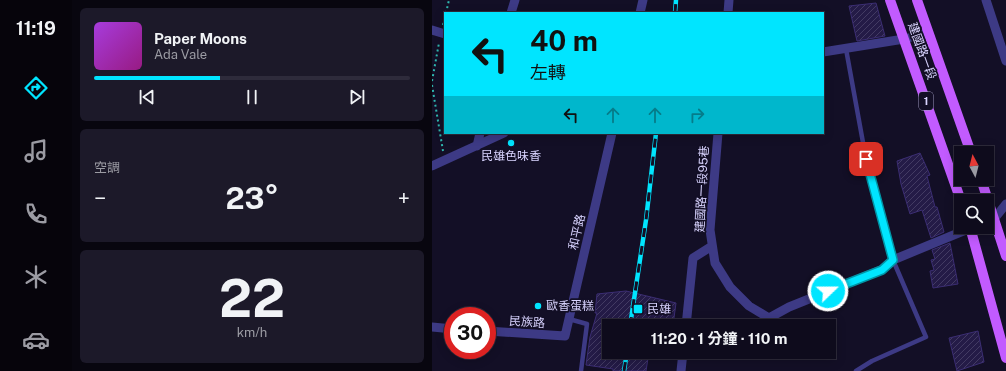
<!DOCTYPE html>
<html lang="zh-TW">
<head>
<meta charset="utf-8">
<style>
	body { margin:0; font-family:"Public Sans","Noto Sans TC",sans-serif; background:#1c1929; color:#f1f3f6; height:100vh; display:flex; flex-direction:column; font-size:15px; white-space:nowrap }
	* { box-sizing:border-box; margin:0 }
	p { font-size:13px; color:#9b9ba3 }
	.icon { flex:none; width:22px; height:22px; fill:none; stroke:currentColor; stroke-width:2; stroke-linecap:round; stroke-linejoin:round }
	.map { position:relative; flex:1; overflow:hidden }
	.sheet { display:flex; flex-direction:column; gap:8px; padding:8px; background:#08060f; width:360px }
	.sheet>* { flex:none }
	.hud { position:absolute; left:12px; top:12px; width:380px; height:122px; border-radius:0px; box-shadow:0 2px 10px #0003,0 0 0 1px #2e2b3b; background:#00e5ff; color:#111; overflow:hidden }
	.needle { width:26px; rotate:353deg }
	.fabs { position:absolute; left:522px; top:146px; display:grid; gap:8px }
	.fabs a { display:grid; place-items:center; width:40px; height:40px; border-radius:0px; background:#0e0b1c; box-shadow:0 2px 10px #0003,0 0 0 1px #2e2b3b; font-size:20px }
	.speed { position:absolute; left:12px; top:307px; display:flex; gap:8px; font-size:20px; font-weight:700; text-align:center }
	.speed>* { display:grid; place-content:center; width:52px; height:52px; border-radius:50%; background:#0e0b1c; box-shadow:0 2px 10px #0003,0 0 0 1px #2e2b3b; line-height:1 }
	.speed .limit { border:6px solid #d22; background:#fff; color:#111 }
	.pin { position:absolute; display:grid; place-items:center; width:34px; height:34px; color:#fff; margin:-17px; border-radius:8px; box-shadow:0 2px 6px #0006 }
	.me { position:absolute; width:44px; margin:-22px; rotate:68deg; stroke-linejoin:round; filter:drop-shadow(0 0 3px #0008) }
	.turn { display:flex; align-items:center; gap:14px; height:84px; padding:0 20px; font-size:18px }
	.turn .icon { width:52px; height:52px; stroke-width:2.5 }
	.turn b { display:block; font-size:28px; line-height:34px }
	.lanes { display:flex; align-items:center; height:38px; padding:0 20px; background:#0003; justify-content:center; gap:20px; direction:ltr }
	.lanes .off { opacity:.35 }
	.big { font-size:30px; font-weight:700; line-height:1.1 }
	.sheet .card { flex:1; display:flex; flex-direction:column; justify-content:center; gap:6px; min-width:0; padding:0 14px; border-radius:6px; background:#1c1929 }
	.sheet .dial { align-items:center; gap:0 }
	.dial b { font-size:52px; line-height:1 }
	.song { display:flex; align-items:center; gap:12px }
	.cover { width:48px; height:48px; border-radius:6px; background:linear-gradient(135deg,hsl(280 70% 55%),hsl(310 70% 35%)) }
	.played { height:4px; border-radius:2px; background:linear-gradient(90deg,#00e5ff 40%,#2e2b3b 40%) }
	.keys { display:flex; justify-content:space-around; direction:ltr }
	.heat { display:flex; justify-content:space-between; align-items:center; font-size:22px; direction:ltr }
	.trip { position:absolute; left:170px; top:319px; width:234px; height:40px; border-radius:0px; background:#0e0b1c; box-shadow:0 2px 10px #0003,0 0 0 1px #2e2b3b; font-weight:700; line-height:40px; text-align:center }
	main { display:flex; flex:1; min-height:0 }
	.tabs { display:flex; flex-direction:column; width:72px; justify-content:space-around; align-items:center; background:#06040b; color:#9b9ba3 }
	.tabs .icon { width:28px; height:28px }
	.tabs .selected { color:#00e5ff }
	.tabs b { font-size:18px; color:#f1f3f6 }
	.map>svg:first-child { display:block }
	.building { fill:url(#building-hatch); stroke:#3b2d73 }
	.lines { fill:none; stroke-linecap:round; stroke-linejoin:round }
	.path { stroke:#2fb8b0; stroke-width:2; stroke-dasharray:2 3; stroke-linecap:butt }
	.service { stroke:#3d3a85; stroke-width:4.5 }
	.minor { stroke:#3d3a85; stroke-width:9 }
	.primary { stroke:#c25bff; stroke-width:10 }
	.rail-casing { stroke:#00e5ff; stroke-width:4.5 }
	.rail { stroke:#130f26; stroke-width:3; stroke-dasharray:9; stroke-linecap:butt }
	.route-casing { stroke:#0095a6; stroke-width:10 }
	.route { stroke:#00e5ff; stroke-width:7 }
	.poi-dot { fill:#00e5ff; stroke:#130f26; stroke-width:1.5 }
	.labels { text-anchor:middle; stroke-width:3.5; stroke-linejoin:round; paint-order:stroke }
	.shield { fill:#130f26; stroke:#9e99be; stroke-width:1 }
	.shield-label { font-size:11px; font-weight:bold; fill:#d9d4ff }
	.street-label { font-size:12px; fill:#d9d4ff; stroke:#130f26 }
	.poi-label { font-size:12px; fill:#d9d4ff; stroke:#130f26; text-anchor:start }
</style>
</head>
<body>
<main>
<nav class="tabs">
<b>11:19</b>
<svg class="icon selected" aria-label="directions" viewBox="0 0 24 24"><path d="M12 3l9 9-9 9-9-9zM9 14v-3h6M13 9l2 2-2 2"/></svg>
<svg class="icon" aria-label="music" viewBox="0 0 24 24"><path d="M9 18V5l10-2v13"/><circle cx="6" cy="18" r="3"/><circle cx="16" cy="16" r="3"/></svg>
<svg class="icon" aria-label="phone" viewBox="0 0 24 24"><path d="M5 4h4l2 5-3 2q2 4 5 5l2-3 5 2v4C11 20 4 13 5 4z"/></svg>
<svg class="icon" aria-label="climate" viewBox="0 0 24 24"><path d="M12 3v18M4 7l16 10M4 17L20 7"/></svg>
<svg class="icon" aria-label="car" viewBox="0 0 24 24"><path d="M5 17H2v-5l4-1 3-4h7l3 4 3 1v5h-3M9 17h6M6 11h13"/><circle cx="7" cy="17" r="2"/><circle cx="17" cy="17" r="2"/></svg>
</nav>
<section class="sheet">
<div class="card">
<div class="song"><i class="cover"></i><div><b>Paper Moons</b><p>Ada Vale</p></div></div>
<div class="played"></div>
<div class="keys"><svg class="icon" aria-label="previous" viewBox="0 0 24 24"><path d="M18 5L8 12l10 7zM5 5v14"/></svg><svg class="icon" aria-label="pause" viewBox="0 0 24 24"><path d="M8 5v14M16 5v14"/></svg><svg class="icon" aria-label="next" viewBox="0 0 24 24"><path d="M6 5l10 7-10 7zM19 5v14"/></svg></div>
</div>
<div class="card"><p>空調</p>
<div class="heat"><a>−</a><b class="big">23°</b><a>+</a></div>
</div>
<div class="card dial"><b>22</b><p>km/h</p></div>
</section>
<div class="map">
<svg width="574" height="371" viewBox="0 0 574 371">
	<defs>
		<pattern id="building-hatch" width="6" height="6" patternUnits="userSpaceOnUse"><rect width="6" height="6" fill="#241b47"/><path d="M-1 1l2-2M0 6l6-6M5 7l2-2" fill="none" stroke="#433b63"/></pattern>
	</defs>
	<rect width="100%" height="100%" fill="#130f26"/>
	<path class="building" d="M444 3 453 36 425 41 417 6Z
		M488 153 498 175 495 176 503 207H505L512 232 499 238 490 210 478 214 469 184 465 161Z
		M518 243 526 284 501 288 498 271 502 270 499 260 503 259 500 250Z
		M194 291 244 303 242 318 230 322 227 326H177L171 352H217L214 371H181V369L154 365 158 337 165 313H163L165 294Z
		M546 331 552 362 525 371 517 338Z"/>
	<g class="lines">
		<path class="path" d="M14 13 17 0
			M11 25 13 17
			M0 81 7 43
			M0 85 11 151"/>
		<path class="service" d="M414 49 434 159 461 260 494 337 440 361 424 371
			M137 319 155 324 149 371"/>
		<path class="minor" d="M554 0 574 61
			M79 13 83 0
			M208 13 211 0
			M296 13 297 0
			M0 30 13 34
			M391 52 472 39 496 33
			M286 133 278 230 283 263 298 287 317 306 337 318 357 307 449 270 461 260 541 227
			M45 146 48 133
			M0 166 72 133
			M555 221 562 219 574 204
			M254 326 261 258 280 246
			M0 327 21 329
			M55 331 133 336 180 133
			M249 371 251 352"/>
		<path class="primary" d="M458 0 529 201
			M485 0 539 153
			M549 179 574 256
			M538 227 574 358"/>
		<g class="rail-casing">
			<path id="rail" d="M243 13 244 0
				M198 326 214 220 224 133
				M192 371 195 352"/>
		</g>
		<use href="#rail" class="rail"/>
	</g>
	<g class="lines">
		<g class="route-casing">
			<path id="route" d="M396 291 450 270 461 260 434 159"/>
		</g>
		<use href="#route" class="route"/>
	</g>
	<g class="poi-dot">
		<circle cx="79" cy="143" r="4"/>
		<circle cx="106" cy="306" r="4"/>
		<rect x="201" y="304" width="10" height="10" rx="2"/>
	</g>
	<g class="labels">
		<rect class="shield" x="487" y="92" width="14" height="18" rx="3"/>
		<g class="shield-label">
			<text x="494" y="105">1</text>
		</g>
		<g class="street-label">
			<text transform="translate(490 51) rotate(70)" y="4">建國路一段</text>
			<text transform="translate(270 189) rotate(-87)" y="4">建國路一段95巷</text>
			<text transform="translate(145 232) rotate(-77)" y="4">和平路</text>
			<text transform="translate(95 322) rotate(4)" y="4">民族路</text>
		</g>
		<g class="poi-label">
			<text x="79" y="160" text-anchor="middle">民雄色味香</text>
			<text x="114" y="310">歐香蛋糕</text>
			<text x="215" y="313">民雄</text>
		</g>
	</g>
</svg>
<div class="fabs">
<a><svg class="needle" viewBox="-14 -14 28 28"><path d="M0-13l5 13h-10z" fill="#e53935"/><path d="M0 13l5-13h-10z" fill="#9b9ba3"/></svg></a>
<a><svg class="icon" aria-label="search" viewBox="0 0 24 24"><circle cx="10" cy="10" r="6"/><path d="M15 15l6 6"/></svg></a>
</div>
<div class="speed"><div class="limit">30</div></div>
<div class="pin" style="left:434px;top:159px;background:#d93025"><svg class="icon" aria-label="arrive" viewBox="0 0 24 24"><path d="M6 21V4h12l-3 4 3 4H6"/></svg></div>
<svg class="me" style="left:396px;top:291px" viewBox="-20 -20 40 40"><circle r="17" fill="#00e5ff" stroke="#fff" stroke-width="3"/><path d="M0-11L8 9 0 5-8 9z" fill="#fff"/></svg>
<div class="trip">11:20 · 1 分鐘 · 110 m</div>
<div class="hud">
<div class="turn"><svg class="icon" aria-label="left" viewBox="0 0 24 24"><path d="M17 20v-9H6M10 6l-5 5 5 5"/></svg><div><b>40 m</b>左轉</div></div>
<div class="lanes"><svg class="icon" aria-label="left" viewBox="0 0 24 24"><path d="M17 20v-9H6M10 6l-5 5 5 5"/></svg><svg class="icon off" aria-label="ahead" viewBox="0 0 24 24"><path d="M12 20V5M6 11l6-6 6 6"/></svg><svg class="icon off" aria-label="ahead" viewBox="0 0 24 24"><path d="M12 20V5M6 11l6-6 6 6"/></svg><svg class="icon off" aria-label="right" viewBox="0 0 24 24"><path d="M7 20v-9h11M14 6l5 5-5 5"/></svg></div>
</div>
</div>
</main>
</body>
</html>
